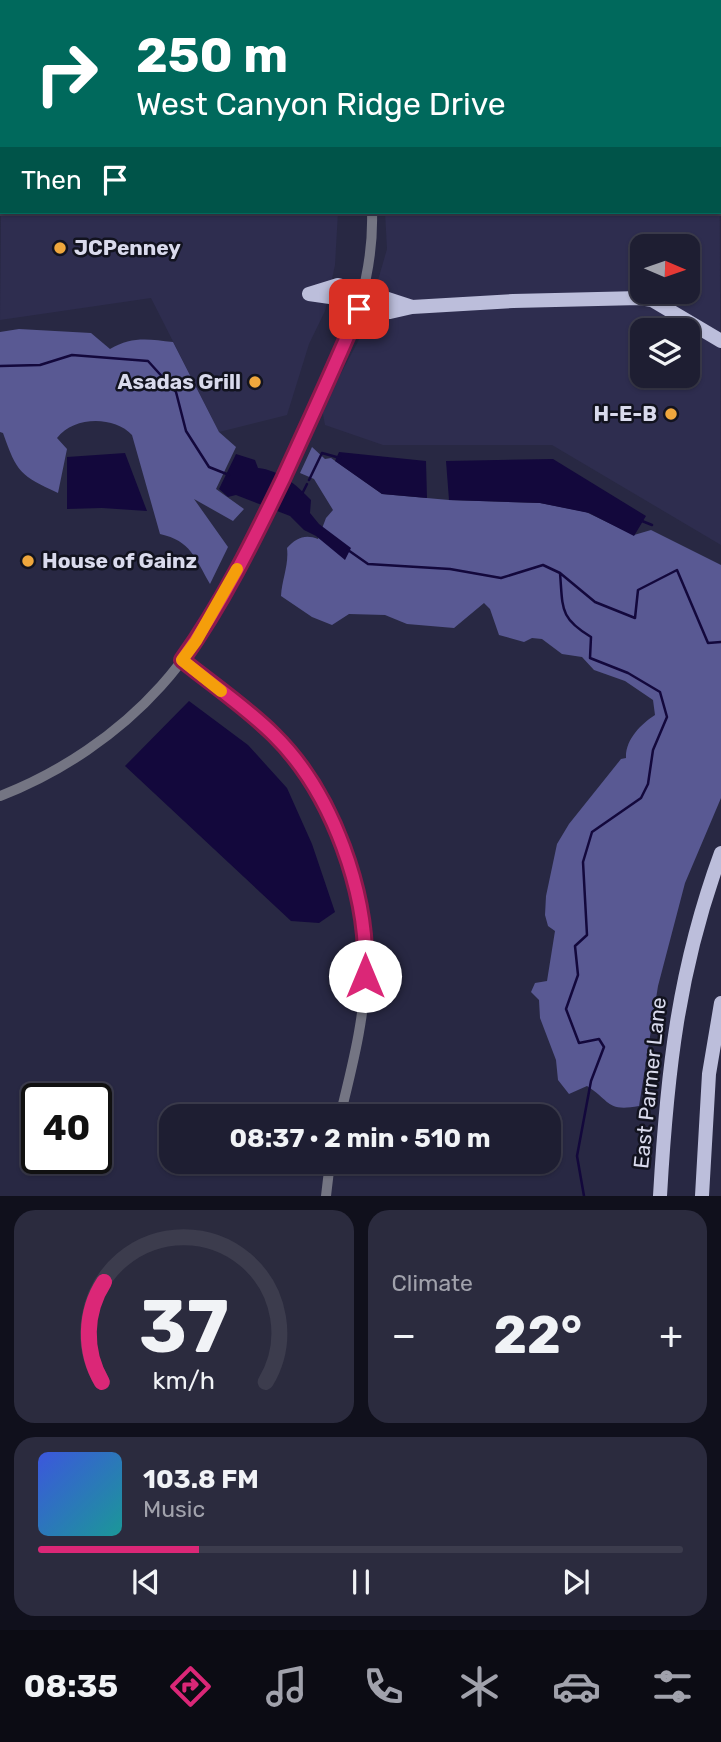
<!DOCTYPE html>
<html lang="en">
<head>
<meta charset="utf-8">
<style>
	body { margin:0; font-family:Rubik,sans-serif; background:#2b2b3e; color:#f1f3f6; height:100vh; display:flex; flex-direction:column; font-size:26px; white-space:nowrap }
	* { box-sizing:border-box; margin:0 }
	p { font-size:23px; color:#a1a2ac }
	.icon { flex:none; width:38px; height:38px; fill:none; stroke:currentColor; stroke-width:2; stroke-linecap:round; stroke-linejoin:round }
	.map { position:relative; height:1196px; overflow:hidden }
	.drawer { display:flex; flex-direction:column; gap:14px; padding:14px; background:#10101c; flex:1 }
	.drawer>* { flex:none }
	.top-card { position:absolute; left:0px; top:0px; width:721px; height:214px; box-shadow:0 2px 5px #0004,0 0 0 2px #3c3c4d; background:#00695c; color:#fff; overflow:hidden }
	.needle { width:46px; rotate:92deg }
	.controls { position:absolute; left:630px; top:234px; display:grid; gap:14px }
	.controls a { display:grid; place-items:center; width:70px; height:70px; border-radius:14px; background:#1e1e32; box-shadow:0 2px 5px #0004,0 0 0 2px #3c3c4d; font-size:35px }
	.speed { position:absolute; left:21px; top:1083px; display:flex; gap:14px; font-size:35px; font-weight:700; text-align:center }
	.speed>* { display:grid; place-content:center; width:91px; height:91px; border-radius:50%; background:#1e1e32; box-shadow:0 2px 5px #0004,0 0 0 2px #3c3c4d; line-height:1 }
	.speed .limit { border:4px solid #111; border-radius:10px; background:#fff; color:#111 }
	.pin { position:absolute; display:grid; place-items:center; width:60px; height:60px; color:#fff; margin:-30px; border-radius:14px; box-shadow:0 4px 10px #0006 }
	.me { position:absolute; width:77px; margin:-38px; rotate:0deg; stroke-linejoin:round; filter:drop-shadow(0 0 5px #0008) }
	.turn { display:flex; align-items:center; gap:24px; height:147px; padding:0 21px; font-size:32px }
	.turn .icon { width:91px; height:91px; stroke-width:2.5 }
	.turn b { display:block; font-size:49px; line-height:60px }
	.then { display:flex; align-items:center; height:66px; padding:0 21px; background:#0003; gap:14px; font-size:26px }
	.big { font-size:52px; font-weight:700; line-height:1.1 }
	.drawer .card { flex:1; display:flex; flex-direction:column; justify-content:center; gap:10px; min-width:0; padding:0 24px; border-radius:21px; background:#2b2b3e }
	.drawer .dial { align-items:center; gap:0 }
	.dial svg { height:182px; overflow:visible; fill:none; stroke:#3c3c4d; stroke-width:7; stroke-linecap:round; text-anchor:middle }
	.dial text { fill:#f1f3f6; stroke:none }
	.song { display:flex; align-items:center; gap:21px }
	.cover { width:84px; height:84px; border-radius:10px; background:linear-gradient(135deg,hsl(230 70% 55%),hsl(180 70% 35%)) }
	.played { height:7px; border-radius:4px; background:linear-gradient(90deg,#db2777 25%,#3c3c4d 25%) }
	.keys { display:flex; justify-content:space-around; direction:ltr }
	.heat { display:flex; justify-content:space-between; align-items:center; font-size:38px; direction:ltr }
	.drawer .tiles { flex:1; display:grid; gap:14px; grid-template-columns:1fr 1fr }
	.card:last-child { grid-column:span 2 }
	.trip { position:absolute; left:159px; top:1104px; width:402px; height:70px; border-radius:21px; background:#1e1e32; box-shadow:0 2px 5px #0004,0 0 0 2px #3c3c4d; font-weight:700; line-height:70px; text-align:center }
	.dock { display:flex; height:112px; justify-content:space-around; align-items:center; background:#0c0c14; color:#a1a2ac }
	.dock .icon { width:49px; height:49px }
	.dock .active { color:#db2777 }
	.dock b { font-size:32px; color:#f1f3f6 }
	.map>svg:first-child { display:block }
	.built { fill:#2e2d4f; fill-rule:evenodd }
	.forest { fill:#595993 }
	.water { fill:#13083c }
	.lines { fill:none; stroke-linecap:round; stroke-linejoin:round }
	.stream { stroke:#13083c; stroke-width:2.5 }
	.tertiary { stroke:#747583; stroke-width:10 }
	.secondary { stroke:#9d9eb5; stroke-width:12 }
	.primary { stroke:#bcbedb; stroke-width:14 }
	.motorway { stroke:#d9dbff; stroke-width:16 }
	.route-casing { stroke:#8e194d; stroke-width:18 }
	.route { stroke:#db2777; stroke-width:12 }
	.slow { stroke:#f59e0b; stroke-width:12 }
	.poi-dot { fill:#efa73d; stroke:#12131f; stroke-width:2.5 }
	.labels { text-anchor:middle; stroke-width:5; stroke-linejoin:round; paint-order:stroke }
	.poi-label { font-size:21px; font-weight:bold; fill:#d9daec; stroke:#12131f; text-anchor:start }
	.street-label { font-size:21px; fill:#d9daec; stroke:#12131f }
</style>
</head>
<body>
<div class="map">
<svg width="721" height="1196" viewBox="0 0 721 1196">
	<rect width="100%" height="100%" fill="#282843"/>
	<path class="built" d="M719 41 721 545 552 445H383L325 425 322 409 363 332 387 249 385 212H719ZM642 247H688V292H642ZM642 331H688V376H642Z
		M2 117V212H338L335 265 325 311 309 344 287 415 219 432 151 298 0 320Z"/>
	<path class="forest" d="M19 329 91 333 110 349C132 336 148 339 173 342L219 432 236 447 216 489 244 509 233 521 194 499 228 547 210 584C195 558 191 541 160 534L132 435C114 416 74 416 57 438L67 449 58 493C20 475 17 473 3 433L0 432V332Z
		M312 447 325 459 331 458 382 494 449 500 540 503 586 512 634 535 651 530 721 565V798L685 883 658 986 639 1106C606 1112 611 1101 587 1086L569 1094 558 1080 556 1060 540 1018 539 1000 531 992 535 983 547 981 555 931 548 926 545 915 546 896 557 844 569 824 621 759 626 758C625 740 641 724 655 715L653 700 625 681 594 670 582 657 562 654 542 639 532 638 524 642 499 635 490 609 484 603 454 628 407 624 385 615 349 614 332 625 312 617 281 596C282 579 289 565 287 548 296 538 305 534 318 539L326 518 333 510 314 479 300 473Z"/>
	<path class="water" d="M339 452 426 461 427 498 382 494 335 461Z
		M125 453 147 511 102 508 67 509V457Z
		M236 454 255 460 258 468C279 470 297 485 311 500L310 513 319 524 351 548 345 560 316 536 304 530 290 516 236 495 228 497 219 489Z
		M553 459 646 516 634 536 589 513 540 503 449 500 446 461Z
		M189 701 248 745 287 788 312 844 335 912 319 923 291 921 125 766Z"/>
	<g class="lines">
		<path class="stream" d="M0 366 40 365 72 355 148 361 176 392 186 431 209 467 229 475
			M309 480 322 453 340 458
			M302 494 307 484
			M642 521 652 525
			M348 550 368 564 450 569 501 578 543 565 560 573 595 602 635 618 638 590 677 570 708 643 721 642
			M560 573C563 608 559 618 591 637L590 658 628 673 660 692 667 717 653 750 648 784 641 798 592 832 583 862 587 935 575 946 578 975 566 1009 579 1043 599 1039 604 1047 591 1081 577 1156 584 1196"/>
		<path class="tertiary" d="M351 0 352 2
			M182 660C203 677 224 694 244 710 255 719 268 727 277 738 328 796 364 875 366 954 367 1009 353 1064 340 1116
			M0 796C60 773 118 734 161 686 220 620 258 531 295 452 318 405 344 356 359 306 368 275 373 244 372 212
			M326 1196 330 1162"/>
		<path class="secondary" d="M317 2 331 0
			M0 94 2 93"/>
		<path class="primary" d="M338 285 363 291 412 307 390 312 359 309 337 298 309 294Z
			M412 307 513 301 640 298 652 300 721 341
			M660 1196C667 1073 678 970 721 853
			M702 1196 709 1074 721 1003"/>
		<path class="motorway" d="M79 2 85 0
			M122 2 129 0
			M195 2 206 0
			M0 29 2 28
			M0 57H2"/>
	</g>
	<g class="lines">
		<g class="route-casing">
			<path id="route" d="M359 309C335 366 309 422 283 479 253 541 222 604 182 660 213 685 247 708 274 735 333 793 369 895 365 976"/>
		</g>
		<use href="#route" class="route"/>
		<path class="slow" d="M221 691 182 660 196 641 237 569"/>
	</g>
	<g class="poi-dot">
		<circle cx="60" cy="248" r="7"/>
		<circle cx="255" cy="382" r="7"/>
		<circle cx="671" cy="414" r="7"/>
		<circle cx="28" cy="561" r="7"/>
	</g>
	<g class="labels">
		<g class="poi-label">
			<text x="74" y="255">JCPenney</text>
			<text x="241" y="389" text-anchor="end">Asadas Grill</text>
			<text x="657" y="421" text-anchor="end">H-E-B</text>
			<text x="42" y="568">House of Gainz</text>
		</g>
		<g class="street-label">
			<text transform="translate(650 1083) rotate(-84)" y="7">East Parmer Lane</text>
		</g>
	</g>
</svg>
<div class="controls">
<a><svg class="needle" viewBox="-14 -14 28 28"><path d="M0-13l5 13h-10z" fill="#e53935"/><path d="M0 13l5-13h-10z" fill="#a1a2ac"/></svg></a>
<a><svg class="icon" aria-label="layers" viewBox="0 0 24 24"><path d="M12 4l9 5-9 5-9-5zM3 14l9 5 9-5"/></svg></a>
</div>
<div class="speed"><div class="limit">40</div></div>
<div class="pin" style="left:359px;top:309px;background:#d93025"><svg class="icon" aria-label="arrive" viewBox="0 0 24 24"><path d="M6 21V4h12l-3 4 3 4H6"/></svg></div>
<svg class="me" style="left:365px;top:976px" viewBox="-20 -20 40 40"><circle r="19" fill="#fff"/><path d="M0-13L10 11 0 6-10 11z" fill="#db2777"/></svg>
<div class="trip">08:37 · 2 min · 510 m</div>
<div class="top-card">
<div class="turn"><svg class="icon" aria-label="right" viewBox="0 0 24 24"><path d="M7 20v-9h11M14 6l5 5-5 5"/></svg><div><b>250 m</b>West Canyon Ridge Drive</div></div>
<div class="then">Then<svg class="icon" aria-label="arrive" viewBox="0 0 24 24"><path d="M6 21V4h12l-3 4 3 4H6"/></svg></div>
</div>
</div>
<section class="drawer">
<div class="tiles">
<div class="card dial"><svg viewBox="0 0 100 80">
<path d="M14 69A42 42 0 1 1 86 69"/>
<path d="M14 69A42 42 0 0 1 15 25" stroke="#db2777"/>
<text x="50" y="56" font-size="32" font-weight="700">37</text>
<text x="50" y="72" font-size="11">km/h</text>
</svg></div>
<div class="card"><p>Climate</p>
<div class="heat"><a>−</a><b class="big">22°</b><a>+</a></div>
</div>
<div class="card">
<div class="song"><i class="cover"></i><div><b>103.8 FM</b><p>Music</p></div></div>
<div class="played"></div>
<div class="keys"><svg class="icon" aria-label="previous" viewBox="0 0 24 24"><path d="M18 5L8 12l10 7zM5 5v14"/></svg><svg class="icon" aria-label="pause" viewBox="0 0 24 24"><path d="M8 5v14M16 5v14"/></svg><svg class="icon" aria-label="next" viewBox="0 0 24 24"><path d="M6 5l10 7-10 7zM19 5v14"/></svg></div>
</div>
</div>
</section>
<nav class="dock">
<b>08:35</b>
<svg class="icon active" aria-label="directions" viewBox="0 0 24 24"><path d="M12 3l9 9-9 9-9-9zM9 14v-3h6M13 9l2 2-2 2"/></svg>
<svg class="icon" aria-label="music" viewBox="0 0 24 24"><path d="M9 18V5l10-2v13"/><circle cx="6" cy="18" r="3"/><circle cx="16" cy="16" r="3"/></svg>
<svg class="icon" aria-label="phone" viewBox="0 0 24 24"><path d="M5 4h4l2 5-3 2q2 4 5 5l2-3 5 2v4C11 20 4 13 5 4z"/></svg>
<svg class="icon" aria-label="climate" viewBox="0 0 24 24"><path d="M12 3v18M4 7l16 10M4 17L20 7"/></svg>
<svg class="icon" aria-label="car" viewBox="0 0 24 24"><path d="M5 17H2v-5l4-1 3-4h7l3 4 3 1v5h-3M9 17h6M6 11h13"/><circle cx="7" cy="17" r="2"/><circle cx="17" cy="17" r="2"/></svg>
<svg class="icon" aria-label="filters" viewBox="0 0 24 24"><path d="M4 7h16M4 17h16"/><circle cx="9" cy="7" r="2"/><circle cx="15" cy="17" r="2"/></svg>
</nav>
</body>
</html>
